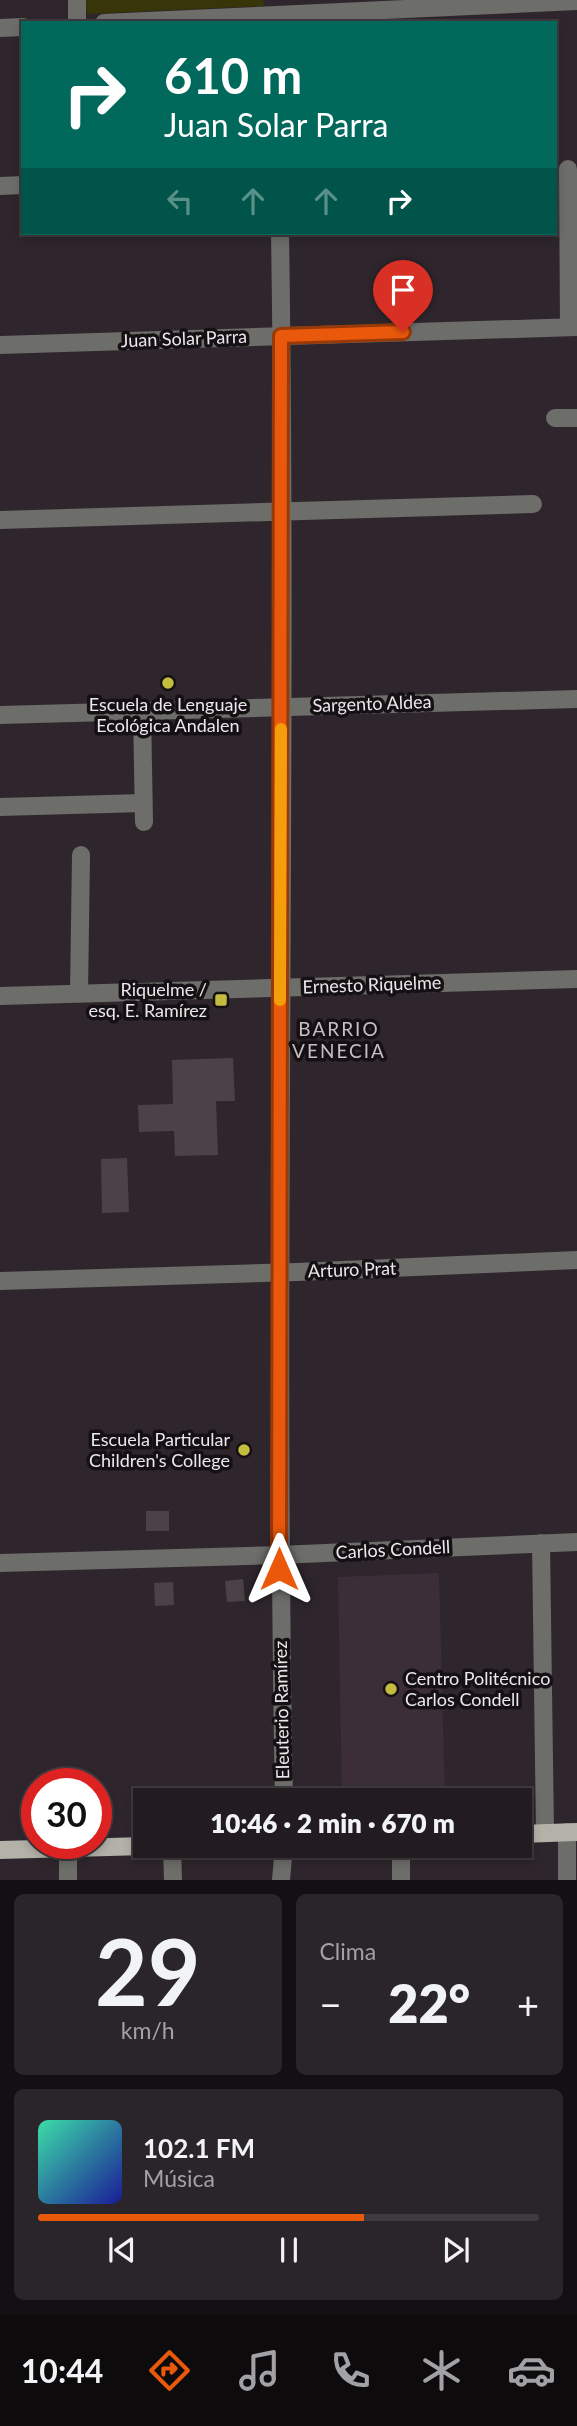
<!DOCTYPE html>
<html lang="es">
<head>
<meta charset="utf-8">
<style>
	body { margin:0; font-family:Lato,sans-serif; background:#2a252a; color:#f1f3f6; height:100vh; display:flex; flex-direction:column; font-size:26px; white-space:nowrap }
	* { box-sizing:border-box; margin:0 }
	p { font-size:23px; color:#a2a1a5 }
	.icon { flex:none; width:38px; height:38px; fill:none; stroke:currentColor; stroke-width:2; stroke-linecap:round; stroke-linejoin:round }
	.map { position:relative; height:1880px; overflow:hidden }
	.drawer { display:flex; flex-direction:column; gap:14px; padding:14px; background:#130f12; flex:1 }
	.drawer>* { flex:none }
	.banner { position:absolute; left:21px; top:21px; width:536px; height:214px; border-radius:0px; box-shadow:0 4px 10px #0003,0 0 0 2px #3f3a3f; background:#00695c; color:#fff; overflow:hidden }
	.speed { position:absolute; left:21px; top:1768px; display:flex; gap:14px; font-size:35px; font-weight:700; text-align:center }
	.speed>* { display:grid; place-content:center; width:91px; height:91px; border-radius:50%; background:#221c21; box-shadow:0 4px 10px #0003,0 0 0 2px #3f3a3f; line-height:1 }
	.speed .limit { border:10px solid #d22; background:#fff; color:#111 }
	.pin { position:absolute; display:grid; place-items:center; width:60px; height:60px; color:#fff; margin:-72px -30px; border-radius:50% 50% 50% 0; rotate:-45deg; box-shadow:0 0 7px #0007 }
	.pin .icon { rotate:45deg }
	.me { position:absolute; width:77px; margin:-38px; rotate:0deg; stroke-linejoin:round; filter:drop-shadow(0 0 5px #0008) }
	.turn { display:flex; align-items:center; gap:24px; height:147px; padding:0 28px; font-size:32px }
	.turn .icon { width:91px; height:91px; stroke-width:2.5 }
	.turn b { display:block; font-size:49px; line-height:60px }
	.lanes { display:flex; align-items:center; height:66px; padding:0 28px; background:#0003; justify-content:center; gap:35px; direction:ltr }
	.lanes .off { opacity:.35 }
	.big { font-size:52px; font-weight:800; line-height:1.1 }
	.drawer .widget { flex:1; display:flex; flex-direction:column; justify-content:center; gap:10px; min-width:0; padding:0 24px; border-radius:10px; background:#2a252a }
	.drawer .dial { align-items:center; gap:0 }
	.dial b { font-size:91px; line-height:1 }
	.song { display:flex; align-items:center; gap:21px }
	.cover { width:84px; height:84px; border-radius:10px; background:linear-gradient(135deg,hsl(160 70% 55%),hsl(240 70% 35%)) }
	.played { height:7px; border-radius:4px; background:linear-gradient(90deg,#ea580c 65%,#3f3a3f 65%) }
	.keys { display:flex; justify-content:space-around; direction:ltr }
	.heat { display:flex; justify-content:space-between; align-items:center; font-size:38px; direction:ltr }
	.drawer .tiles { flex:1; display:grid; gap:14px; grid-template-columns:1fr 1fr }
	.widget:last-child { grid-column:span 2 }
	.trip { position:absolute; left:133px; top:1788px; width:399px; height:70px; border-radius:0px; background:#221c21; box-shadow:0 4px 10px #0003,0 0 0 2px #3f3a3f; font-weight:800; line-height:70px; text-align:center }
	.tabs { display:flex; height:112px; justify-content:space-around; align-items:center; background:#0e0b0d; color:#a2a1a5 }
	.tabs .icon { width:49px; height:49px }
	.tabs .selected { color:#ea580c }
	.tabs b { font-size:32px; color:#f1f3f6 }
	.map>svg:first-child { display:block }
	.built { fill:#3b2e38 }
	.green { fill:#383508 }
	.building { fill:#4b4248 }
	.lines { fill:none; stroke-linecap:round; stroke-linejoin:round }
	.minor { stroke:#6d6d69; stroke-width:18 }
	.major { stroke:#b2b2a8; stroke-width:18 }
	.route-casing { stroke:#983908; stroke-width:18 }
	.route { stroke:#ea580c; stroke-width:12 }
	.slow { stroke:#f59e0b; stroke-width:12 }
	.poi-dot { fill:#c4bc3e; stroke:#141013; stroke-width:2.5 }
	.labels { text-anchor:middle; stroke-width:7; stroke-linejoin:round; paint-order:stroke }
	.street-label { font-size:18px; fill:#ece7ea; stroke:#141013 }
	.poi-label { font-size:18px; fill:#ece7ea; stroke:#141013; text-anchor:end }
	.neighbourhood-label { font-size:19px; letter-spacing:2px; fill:#c7bdc4; stroke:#141013 }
</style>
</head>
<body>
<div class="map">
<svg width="577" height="1880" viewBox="0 0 577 1880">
	<rect width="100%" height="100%" fill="#2e262c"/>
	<path class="built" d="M439 1573 445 1801H342L338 1577Z"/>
	<path class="green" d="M86 0H263L264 6 87 14Z"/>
	<path class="building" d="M233 1058 235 1101H216L218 1155 175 1156 174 1131 139 1132 138 1105 173 1104 172 1060Z
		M127 1158 129 1212 102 1213 101 1159Z
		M146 1511H169V1531H146Z
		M243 1579 245 1601 227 1602 225 1581Z
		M173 1582 174 1605 155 1606 154 1583Z"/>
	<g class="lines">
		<path class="minor" d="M77 0V23
			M104 23 577 1
			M0 28 23 27
			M568 169 569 327
			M0 186 23 185
			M280 233C288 755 274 1278 284 1801
			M0 345 577 327
			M555 418H577
			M0 520 533 504
			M142 711 144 822
			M0 715 577 699
			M0 807 143 803
			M79 994 81 855
			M0 996 577 979
			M0 1281 297 1272 577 1260
			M541 1543 545 1833
			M0 1563 279 1555 577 1542
			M567 1832V1880
			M172 1846 173 1880
			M401 1846V1880
			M68 1848V1880
			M281 1880 284 1846"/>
		<path class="major" d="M520 1834 577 1832
			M0 1850 145 1846"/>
	</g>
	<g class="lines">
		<g class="route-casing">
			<path id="route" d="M279 1569 281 336 403 332"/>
		</g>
		<use href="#route" class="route"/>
		<path class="slow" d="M280 1000 281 729"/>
	</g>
	<g class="poi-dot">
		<circle cx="168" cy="683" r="7"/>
		<rect x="214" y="993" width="14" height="14" rx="3.5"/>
		<circle cx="244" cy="1450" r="7"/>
		<circle cx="391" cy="1689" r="7"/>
	</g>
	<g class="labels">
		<g class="street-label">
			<text transform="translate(184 339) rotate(-2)" y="6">Juan Solar Parra</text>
			<text transform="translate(372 704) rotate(-2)" y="6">Sargento Aldea</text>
			<text transform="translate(372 985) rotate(-2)" y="6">Ernesto Riquelme</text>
			<text transform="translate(352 1270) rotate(-2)" y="6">Arturo Prat</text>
			<text transform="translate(393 1550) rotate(-3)" y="6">Carlos Condell</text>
			<text transform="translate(282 1710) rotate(-91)" y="6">Eleuterio Ramírez</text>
		</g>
		<g class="poi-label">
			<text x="168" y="711" text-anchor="middle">Escuela de Lenguaje<tspan x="168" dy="21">Ecológica Andalen</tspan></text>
			<text x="207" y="996">Riquelme /<tspan x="207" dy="21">esq. E. Ramírez</tspan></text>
			<text x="230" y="1446">Escuela Particular<tspan x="230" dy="21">Children's College</tspan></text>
			<text x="405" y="1685" text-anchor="start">Centro Politécnico<tspan x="405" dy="21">Carlos Condell</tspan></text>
		</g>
		<g class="neighbourhood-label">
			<text x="339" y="1036">BARRIO<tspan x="339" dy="22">VENECIA</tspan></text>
		</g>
	</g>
</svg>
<div class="speed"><div class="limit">30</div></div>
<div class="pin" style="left:403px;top:332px;background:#d93025"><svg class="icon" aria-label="arrive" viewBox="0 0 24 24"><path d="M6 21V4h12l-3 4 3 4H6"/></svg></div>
<svg class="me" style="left:279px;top:1569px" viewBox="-20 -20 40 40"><path d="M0-17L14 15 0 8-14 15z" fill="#ea580c" stroke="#fff" stroke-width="4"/></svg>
<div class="trip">10:46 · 2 min · 670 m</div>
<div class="banner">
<div class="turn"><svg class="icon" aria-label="right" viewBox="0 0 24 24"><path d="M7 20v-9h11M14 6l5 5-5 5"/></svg><div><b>610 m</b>Juan Solar Parra</div></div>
<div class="lanes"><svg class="icon off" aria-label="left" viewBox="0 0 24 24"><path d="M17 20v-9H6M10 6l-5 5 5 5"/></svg><svg class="icon off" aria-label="ahead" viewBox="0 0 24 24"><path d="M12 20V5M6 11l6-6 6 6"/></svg><svg class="icon off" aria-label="ahead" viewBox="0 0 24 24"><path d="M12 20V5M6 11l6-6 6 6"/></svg><svg class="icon" aria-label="right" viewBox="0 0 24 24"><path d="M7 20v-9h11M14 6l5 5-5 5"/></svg></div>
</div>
</div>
<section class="drawer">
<div class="tiles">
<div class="widget dial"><b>29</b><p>km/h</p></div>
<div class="widget"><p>Clima</p>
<div class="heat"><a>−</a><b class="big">22°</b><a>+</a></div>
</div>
<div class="widget">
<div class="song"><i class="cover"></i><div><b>102.1 FM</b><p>Música</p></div></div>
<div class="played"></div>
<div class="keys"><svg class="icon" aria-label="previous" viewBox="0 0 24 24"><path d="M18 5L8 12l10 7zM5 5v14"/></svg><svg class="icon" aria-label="pause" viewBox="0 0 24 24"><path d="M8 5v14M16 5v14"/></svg><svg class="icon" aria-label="next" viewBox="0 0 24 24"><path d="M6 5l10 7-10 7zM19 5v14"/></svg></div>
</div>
</div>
</section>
<nav class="tabs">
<b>10:44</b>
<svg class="icon selected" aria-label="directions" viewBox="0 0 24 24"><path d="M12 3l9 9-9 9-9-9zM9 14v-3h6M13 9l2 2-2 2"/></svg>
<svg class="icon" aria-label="music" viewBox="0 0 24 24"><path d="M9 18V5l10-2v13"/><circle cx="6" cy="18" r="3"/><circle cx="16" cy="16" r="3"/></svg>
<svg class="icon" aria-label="phone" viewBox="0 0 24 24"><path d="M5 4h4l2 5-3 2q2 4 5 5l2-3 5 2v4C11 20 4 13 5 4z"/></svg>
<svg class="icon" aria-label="climate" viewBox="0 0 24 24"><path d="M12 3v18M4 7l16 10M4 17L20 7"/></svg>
<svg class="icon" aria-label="car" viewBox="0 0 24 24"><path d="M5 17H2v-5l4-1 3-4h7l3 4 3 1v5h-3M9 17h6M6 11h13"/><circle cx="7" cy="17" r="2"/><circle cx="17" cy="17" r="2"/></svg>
</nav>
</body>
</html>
